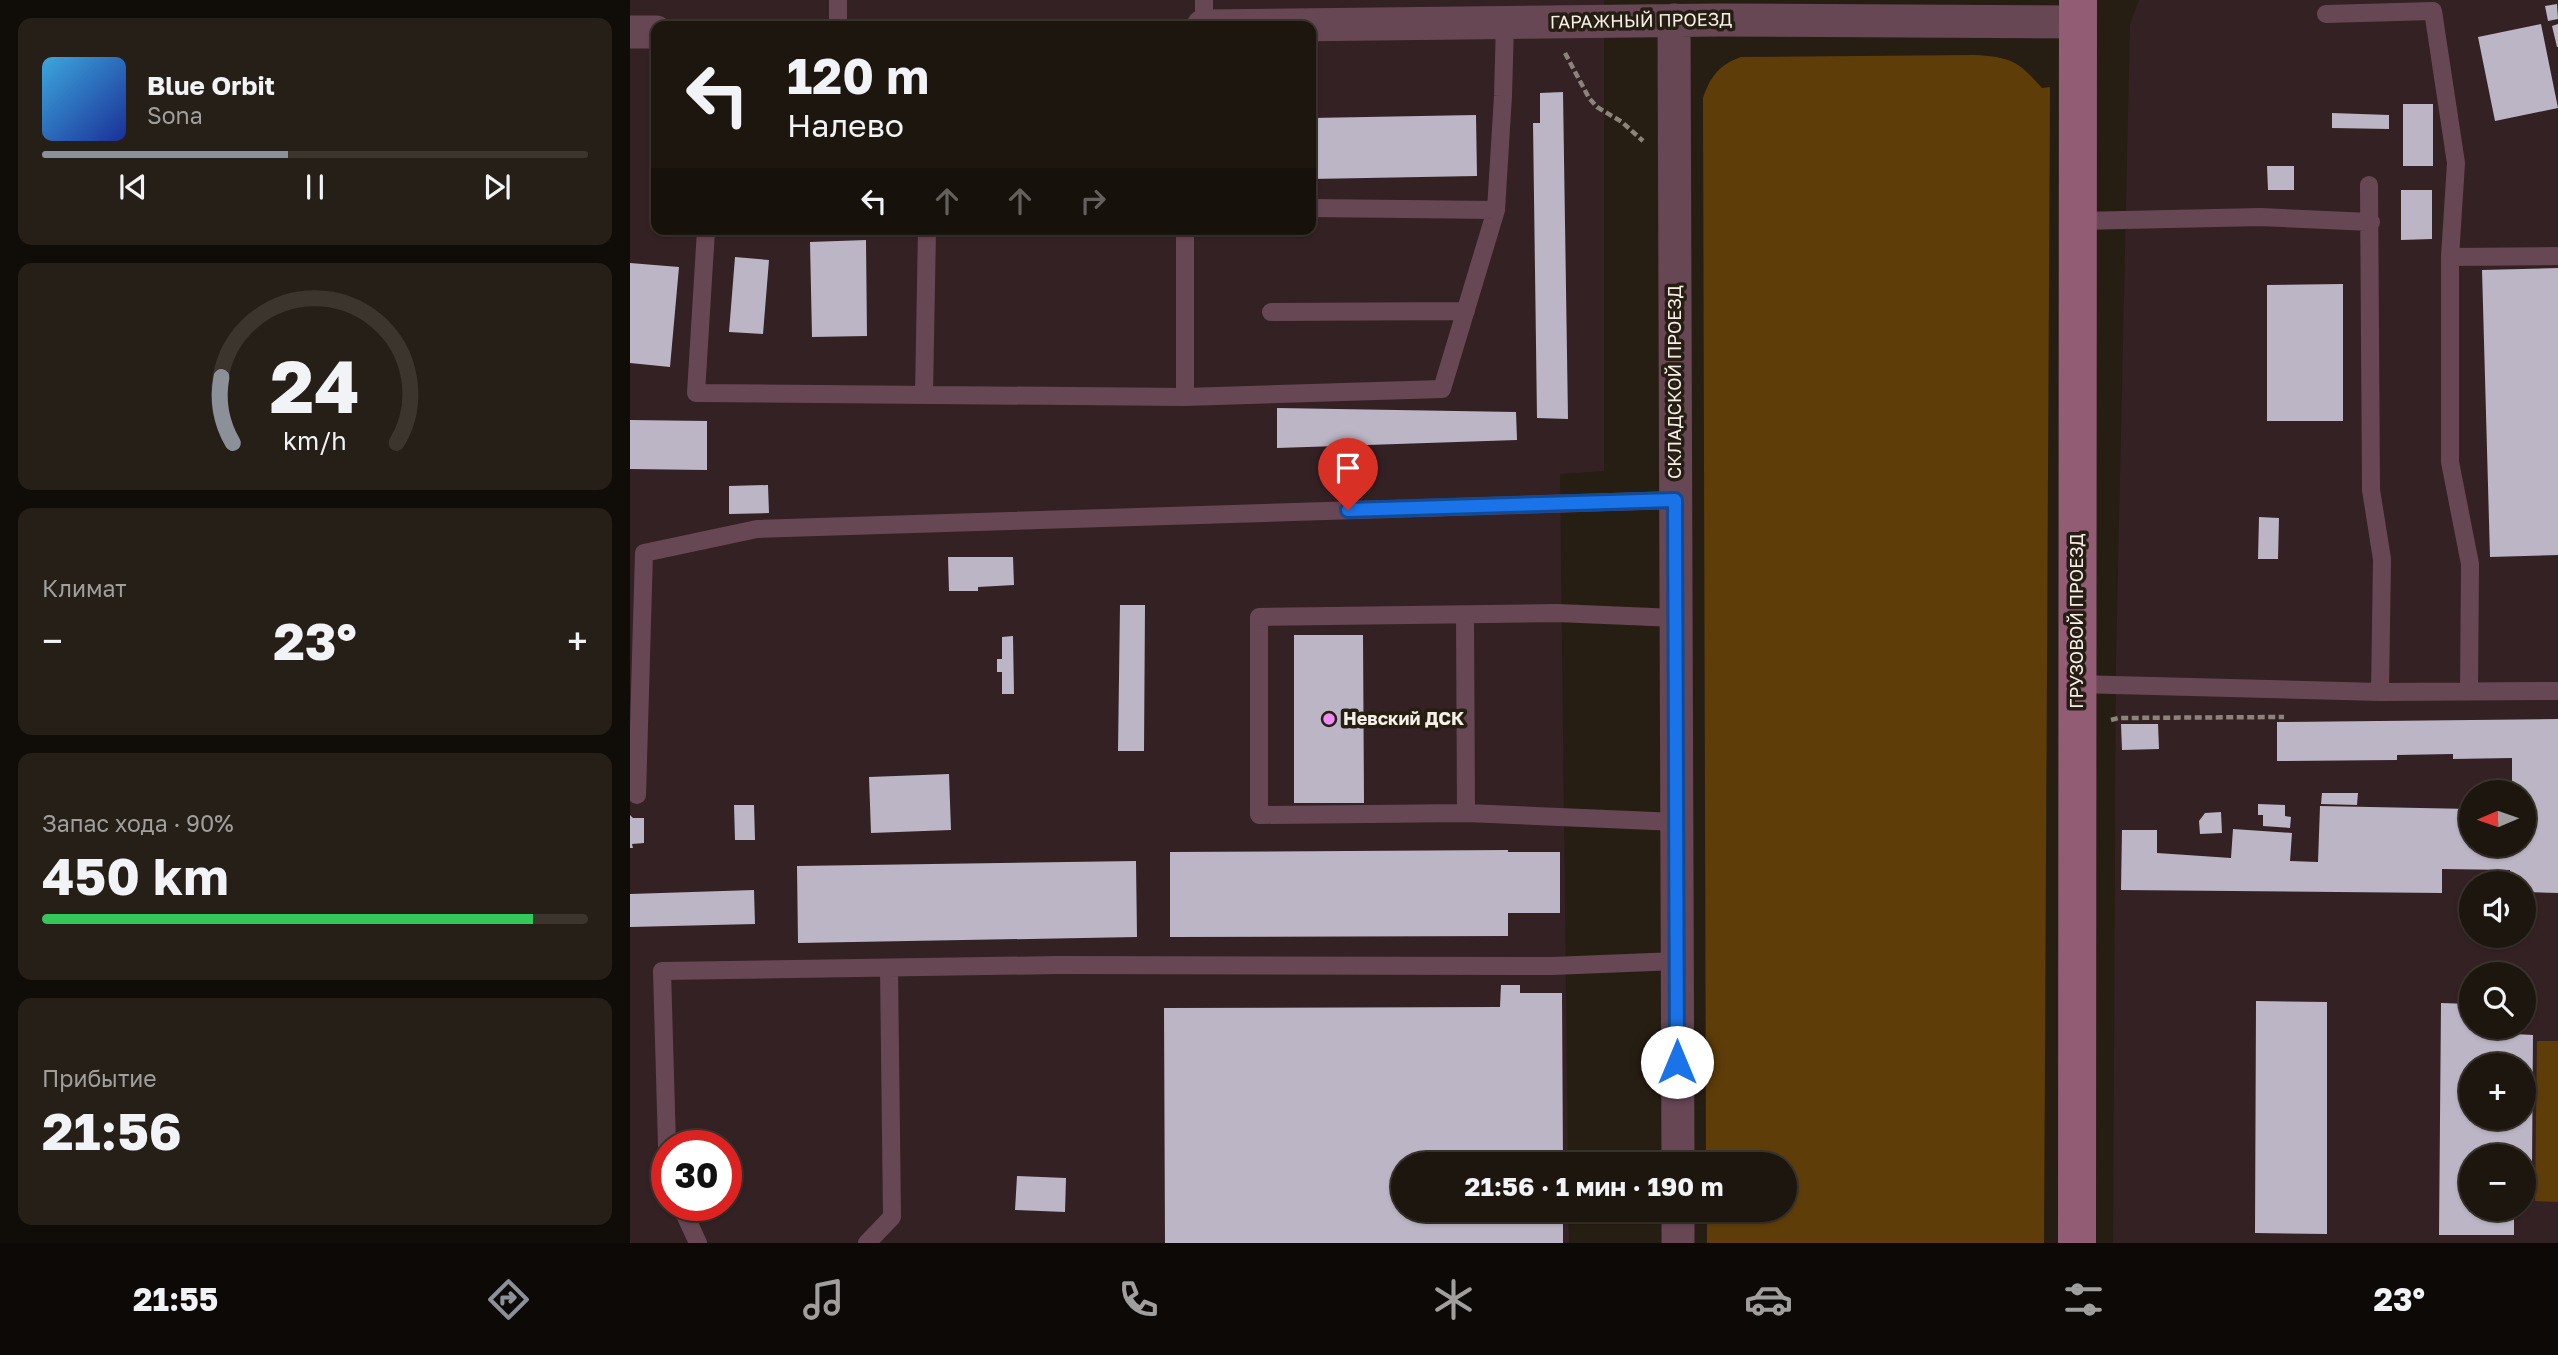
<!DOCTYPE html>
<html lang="ru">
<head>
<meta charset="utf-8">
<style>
	body { margin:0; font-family:"Golos Text",sans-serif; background:#251f17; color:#f1f3f6; height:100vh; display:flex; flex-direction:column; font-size:26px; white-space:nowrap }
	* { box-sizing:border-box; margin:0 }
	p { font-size:23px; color:#a09f9e }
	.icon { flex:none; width:38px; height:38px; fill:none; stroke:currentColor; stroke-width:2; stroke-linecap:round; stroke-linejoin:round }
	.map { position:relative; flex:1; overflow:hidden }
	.panel { display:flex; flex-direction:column; gap:18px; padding:18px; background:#100c08; width:630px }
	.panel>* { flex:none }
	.top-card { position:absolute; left:21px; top:21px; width:665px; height:214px; border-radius:14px; box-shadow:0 2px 5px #0004,0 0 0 2px #3b352e; background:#1d160e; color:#f1f3f6; overflow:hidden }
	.needle { width:46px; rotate:268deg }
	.fabs { position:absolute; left:1829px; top:780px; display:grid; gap:14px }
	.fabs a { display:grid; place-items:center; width:77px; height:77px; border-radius:50%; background:#1d160e; box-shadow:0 2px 5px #0004,0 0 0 2px #3b352e; font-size:35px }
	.speed { position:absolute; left:21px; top:1130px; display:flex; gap:14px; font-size:35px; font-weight:700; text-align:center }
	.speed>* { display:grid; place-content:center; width:91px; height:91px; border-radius:50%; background:#1d160e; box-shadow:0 2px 5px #0004,0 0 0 2px #3b352e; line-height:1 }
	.speed .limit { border:10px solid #d22; background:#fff; color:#111 }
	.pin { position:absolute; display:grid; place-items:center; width:60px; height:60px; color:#fff; margin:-72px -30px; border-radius:50% 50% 50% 0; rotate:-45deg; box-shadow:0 0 7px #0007 }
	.pin .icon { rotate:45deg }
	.me { position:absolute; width:77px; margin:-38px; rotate:0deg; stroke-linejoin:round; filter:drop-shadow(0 0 5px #0008) }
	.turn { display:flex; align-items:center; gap:24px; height:147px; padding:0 21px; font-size:32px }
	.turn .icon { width:91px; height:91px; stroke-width:2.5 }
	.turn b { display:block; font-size:49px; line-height:60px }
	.lanes { display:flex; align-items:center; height:66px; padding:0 21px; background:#0003; justify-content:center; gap:35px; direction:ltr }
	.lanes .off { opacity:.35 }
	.big { font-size:52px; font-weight:700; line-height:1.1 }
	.panel .widget { flex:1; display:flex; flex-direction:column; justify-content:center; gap:10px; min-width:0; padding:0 24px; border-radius:14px; background:#251f17 }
	.panel .dial { align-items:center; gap:0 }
	.dial svg { height:182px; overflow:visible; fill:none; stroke:#3b352e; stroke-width:7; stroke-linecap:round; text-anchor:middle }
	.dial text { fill:#f1f3f6; stroke:none }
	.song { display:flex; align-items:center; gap:21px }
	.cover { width:84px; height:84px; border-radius:10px; background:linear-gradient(135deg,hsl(200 70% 55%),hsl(230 70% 35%)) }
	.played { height:7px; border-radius:4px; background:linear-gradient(90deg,#8c9099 45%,#3b352e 45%) }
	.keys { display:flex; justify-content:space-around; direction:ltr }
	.heat { display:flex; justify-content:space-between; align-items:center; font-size:38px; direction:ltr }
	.charge { height:10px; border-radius:5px; background:linear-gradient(90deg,#34c759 90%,#3b352e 0) }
	.trip { position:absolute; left:761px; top:1152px; width:406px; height:70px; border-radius:35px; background:#1d160e; box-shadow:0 2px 5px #0004,0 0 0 2px #3b352e; font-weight:700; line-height:70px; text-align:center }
	.menu { display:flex; height:112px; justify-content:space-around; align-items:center; background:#0c0906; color:#a09f9e }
	.menu .icon { width:49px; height:49px }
	.menu .active { color:#8c9099 }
	.menu b { font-size:32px; color:#f1f3f6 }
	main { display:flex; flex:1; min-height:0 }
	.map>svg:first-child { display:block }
	.industrial { fill:#342124; fill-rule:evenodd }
	.green { fill:#5f3d09 }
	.building { fill:#bcb5c5; fill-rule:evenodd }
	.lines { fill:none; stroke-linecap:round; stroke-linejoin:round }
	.path { stroke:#8c847b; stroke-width:4.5; stroke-dasharray:7 3.5; stroke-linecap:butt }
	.lane { stroke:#684755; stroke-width:18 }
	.street { stroke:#684755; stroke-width:33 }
	.secondary { stroke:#915c74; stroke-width:38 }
	.route-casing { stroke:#114b97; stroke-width:18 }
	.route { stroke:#1a73e8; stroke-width:12 }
	.poi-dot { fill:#ef8bf7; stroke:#271e13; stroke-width:2.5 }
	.labels { text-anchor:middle; stroke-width:7; stroke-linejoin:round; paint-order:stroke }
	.street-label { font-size:18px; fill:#f5efe8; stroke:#271e13 }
	.poi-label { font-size:18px; font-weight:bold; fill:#f5efe8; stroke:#271e13; text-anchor:start }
</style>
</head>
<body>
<main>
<section class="panel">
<div class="widget">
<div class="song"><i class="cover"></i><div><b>Blue Orbit</b><p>Sona</p></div></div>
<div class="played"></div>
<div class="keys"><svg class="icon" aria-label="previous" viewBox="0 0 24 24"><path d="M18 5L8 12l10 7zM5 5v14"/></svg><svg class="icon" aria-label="pause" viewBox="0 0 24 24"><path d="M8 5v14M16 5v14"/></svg><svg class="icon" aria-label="next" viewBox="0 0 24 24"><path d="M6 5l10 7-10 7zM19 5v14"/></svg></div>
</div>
<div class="widget dial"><svg viewBox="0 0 100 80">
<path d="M14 69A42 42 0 1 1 86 69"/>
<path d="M14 69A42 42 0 0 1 9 40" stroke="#8c9099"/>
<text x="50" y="56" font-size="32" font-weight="700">24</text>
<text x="50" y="72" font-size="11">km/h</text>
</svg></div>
<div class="widget"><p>Климат</p>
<div class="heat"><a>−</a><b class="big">23°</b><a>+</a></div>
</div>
<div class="widget"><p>Запас хода · 90%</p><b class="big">450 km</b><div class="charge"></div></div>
<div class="widget"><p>Прибытие</p><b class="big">21:56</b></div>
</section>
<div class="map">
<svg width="1928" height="1243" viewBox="0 0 1928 1243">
	<rect width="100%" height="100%" fill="#271e13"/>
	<path class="industrial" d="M0 0H974V471L930 474 938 1164H774V1209H938L939 1243H0ZM26 26H681V229H26ZM37 1146H96V1206H37Z
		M1509 0H1928V1243H1483L1486 660 1500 24ZM1841 793H1894V845H1841ZM1841 884H1894V936H1841ZM1841 975H1894V1027H1841ZM1841 1066H1894V1118H1841ZM1841 1157H1894V1209H1841Z"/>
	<path class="green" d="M1344 55C1381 57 1388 61 1412 88L1420 87 1414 1243H1077V1209H1155V1164H1076L1073 98C1080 77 1090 64 1111 57Z
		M1907 1041H1928V1202L1905 1201Z"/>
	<path class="building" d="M1927 4 1928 19 1918 21 1915 6Z
		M1911 24 1928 108 1865 121 1848 37Z
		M1928 24V47H1927L1922 26Z
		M933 92 938 419 907 418 903 123H910V93Z
		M1773 104H1803V166H1773Z
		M1702 113 1759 115V129L1702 128Z
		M846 115 847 176 681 179V118Z
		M1637 166H1664V190H1638Z
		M1771 190H1802V239L1771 240Z
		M236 240 237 336 182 337 180 242Z
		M105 257 139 260 133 334 99 332Z
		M0 263 49 267 40 367 0 363Z
		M1928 268V555L1860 557 1852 270Z
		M1713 284V421H1637V285Z
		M647 408 886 412 887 440 647 448Z
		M0 420 77 421V470L0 469Z
		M138 485 139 513 99 514V486Z
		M1629 517 1649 518 1648 559H1628Z
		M318 557H383L384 585 348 587V591H319Z
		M490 605H515L514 751H488Z
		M664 635H733L734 803H664Z
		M383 636 384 694H372V672H367V659H372V637Z
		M1928 719V893L1894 892V884H1881L1880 870 1812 869V893L1491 890 1492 830H1527V853L1601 858 1603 829 1662 833 1660 861 1688 862 1690 806 1841 809V845H1894V793H1882V758L1823 759V754L1767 755V760L1647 761V722Z
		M1491 724H1528L1529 749 1492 750Z
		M319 774 321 830 241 833 239 777Z
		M1692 793H1728L1727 805 1691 804Z
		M1628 804 1655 805V816L1661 817 1660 828 1633 826V815H1628Z
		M104 805H124L125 840H105Z
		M1591 812 1592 833 1570 834 1569 821 1575 813Z
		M0 815 3 818H14V843L2 844 3 848H0Z
		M878 850V852H930V913H878V936L540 937V852Z
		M506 861 507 937 168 943 167 866Z
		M124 890 125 924 0 927V894Z
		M871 985H890V993H932L933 1164H774V1209H933V1243H535L534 1008 870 1007Z
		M1626 1001 1697 1002V1234L1625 1233Z
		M1811 1003 1841 1004V1027H1885V1034L1903 1035 1902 1166H1894V1157H1841V1209H1884V1235H1809ZM1841 1066H1894V1118H1841Z
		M387 1176 436 1178 435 1212 385 1210Z"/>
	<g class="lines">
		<path class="path" d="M935 53 959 98 967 107 992 122 1013 141
			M1481 720 1488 718 1654 717"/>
		<path class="lane" d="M208 0V26
			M574 0V26
			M1696 14 1803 11 1826 163 1820 257
			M1739 185 1741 490 1752 559 1750 692
			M681 208 866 210
			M1448 221 1631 217 1741 222
			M82 229 76 230 66 393 555 397V229
			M641 312 836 311
			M294 395 297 229
			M555 397 812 389 866 210 873 96 875 23
			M835 616 836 813
			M1046 618 927 613 629 617V815L836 813 1047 822
			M1446 684 1750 692 1928 691
			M1839 691 1840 564 1820 462V257L1928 256
			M7 795 14 553 127 529 1045 500
			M37 1146 32 971 428 965 922 966 1047 961
			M51 1206 68 1243
			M237 1243 262 1217 259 968"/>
		<path class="street" d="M1044 20 1048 1164
			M573 26 1090 20 1448 22
			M0 32H26
			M1048 1209V1243"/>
		<path class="secondary" d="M1447 1243 1448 0"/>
	</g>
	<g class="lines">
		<g class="route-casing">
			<path id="route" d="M718 510 1045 500 1047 1062"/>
		</g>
		<use href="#route" class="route"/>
	</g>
	<circle class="poi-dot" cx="699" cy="719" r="7"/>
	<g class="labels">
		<g class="street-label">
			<text transform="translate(1011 21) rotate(-1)" y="6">ГАРАЖНЫЙ ПРОЕЗД</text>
			<text transform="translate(1045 382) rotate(-90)" y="6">СКЛАДСКОЙ ПРОЕЗД</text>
			<text transform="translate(1447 621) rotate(-90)" y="6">ГРУЗОВОЙ ПРОЕЗД</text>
		</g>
		<g class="poi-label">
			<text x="713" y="725">Невский ДСК</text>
		</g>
	</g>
</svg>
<div class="fabs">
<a><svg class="needle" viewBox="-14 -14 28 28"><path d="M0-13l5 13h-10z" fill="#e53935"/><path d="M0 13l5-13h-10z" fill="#a09f9e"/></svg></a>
<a><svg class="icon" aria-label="sound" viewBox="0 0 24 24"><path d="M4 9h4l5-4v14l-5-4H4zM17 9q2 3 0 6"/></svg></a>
<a><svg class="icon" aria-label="search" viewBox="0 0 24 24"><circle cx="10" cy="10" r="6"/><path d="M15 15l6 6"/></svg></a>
<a>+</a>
<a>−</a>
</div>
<div class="speed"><div class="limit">30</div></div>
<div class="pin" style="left:718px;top:510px;background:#d93025"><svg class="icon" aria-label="arrive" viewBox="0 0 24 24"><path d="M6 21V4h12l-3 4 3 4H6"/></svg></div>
<svg class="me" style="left:1047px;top:1062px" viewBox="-20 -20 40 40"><circle r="19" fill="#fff"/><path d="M0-13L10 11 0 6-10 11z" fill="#1a73e8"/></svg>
<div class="trip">21:56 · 1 мин · 190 m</div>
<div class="top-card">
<div class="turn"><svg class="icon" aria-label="left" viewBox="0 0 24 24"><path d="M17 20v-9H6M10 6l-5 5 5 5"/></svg><div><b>120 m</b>Налево</div></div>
<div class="lanes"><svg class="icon" aria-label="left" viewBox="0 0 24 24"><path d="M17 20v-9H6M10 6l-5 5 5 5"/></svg><svg class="icon off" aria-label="ahead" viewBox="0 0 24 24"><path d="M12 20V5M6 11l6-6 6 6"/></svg><svg class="icon off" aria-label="ahead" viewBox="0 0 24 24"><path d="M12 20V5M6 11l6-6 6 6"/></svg><svg class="icon off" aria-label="right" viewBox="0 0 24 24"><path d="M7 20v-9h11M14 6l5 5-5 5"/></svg></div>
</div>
</div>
</main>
<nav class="menu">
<b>21:55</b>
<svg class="icon active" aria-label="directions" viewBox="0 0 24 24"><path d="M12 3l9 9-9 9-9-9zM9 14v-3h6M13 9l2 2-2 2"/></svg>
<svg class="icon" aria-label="music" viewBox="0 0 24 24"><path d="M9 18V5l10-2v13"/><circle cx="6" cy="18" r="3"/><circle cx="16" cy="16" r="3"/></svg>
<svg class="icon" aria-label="phone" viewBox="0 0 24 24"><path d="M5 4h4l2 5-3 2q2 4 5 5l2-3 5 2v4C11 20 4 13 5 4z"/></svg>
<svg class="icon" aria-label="climate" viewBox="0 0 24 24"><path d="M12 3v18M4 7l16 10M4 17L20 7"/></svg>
<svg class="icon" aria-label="car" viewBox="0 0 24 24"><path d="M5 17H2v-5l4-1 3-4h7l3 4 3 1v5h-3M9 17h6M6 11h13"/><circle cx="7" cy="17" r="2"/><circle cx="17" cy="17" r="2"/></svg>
<svg class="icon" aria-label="filters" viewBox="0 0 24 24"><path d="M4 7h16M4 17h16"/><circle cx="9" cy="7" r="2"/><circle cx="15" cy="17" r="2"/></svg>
<b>23°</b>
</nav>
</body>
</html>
